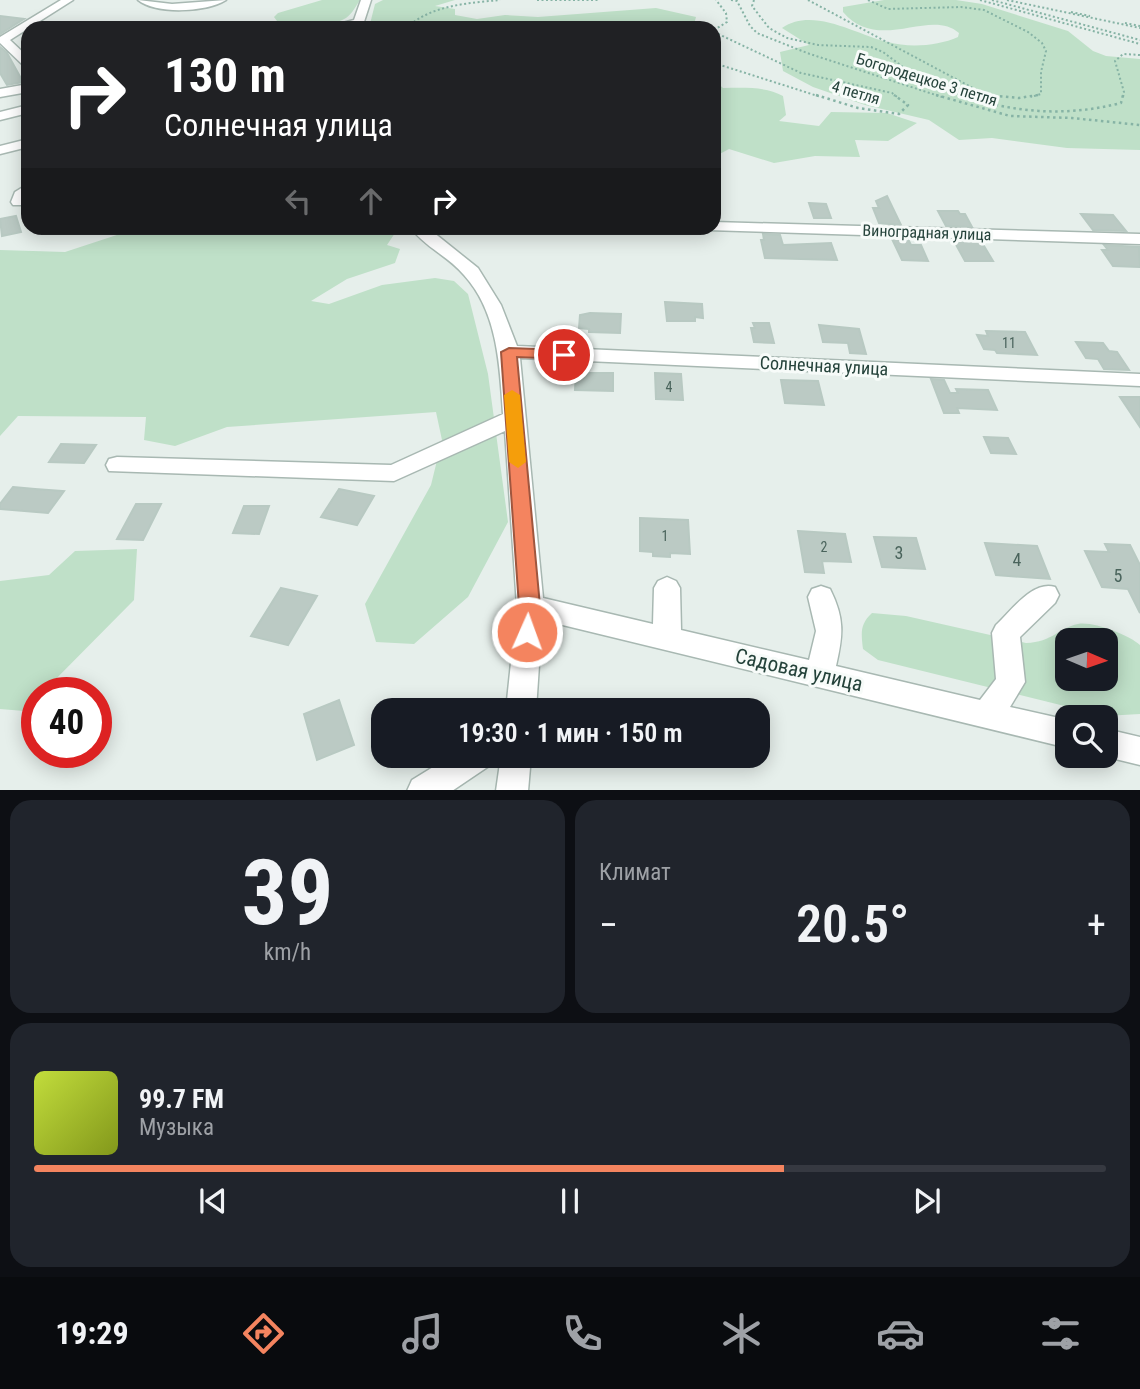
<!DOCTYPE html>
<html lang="ru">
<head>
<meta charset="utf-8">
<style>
	body { margin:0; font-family:"Roboto Condensed",sans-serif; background:#20242c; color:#f1f3f6; height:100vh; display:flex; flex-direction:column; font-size:26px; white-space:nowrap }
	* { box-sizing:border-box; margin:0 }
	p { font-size:23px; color:#9ea1a6 }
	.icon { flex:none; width:38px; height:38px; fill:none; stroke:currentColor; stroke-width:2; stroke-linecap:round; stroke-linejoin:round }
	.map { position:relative; height:790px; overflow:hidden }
	.panel { display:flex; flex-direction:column; gap:10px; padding:10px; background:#0d0f14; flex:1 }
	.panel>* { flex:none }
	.hud { position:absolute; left:21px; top:21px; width:700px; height:214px; border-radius:21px; box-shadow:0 4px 18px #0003; background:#202124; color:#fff; overflow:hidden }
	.needle { width:46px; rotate:92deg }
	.controls { position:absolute; left:1055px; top:628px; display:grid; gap:14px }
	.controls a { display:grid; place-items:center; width:63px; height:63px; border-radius:14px; background:#171b24; box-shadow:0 4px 18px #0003; font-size:35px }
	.speed { position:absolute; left:21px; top:677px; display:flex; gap:14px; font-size:35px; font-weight:700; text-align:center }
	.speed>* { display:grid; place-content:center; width:91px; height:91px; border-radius:50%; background:#171b24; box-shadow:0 4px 18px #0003; line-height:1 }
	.speed .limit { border:10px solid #d22; background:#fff; color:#111 }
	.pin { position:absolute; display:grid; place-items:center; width:60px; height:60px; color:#fff; margin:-30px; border:4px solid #fff; border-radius:50%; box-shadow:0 2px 7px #0007 }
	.me { position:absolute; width:77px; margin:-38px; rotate:2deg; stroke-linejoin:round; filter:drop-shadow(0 0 5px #0008) }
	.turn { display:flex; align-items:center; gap:24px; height:147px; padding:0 28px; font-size:32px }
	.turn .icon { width:91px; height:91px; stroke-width:2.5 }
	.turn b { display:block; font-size:49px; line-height:60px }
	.lanes { display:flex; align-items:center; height:66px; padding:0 28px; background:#0003; justify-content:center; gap:35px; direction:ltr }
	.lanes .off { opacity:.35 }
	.big { font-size:52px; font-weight:600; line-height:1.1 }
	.panel .tile { flex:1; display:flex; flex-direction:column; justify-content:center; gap:10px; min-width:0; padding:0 24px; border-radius:21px; background:#20242c }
	.panel .dial { align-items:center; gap:0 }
	.dial b { font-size:91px; line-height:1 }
	.song { display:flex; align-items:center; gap:21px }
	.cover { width:84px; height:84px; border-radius:10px; background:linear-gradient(135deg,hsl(70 70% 55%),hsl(70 70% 35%)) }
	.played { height:7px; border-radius:4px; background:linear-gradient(90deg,#f4845f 70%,#363941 70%) }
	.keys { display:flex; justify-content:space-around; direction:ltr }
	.heat { display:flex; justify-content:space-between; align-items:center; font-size:38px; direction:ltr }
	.panel .tiles { flex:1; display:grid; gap:10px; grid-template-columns:1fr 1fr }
	.tile:last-child { grid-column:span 2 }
	.trip { position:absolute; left:371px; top:698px; width:399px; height:70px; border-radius:21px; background:#171b24; box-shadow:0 4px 18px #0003; font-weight:600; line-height:70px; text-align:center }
	.dock { display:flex; height:112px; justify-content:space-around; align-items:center; background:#090b0e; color:#9ea1a6 }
	.dock .icon { width:49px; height:49px }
	.dock .selected { color:#f4845f }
	.dock b { font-size:32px; color:#f1f3f6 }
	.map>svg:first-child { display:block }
	.green { fill:#bfe0c8; fill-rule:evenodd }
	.building { fill:#bbcac4; stroke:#b8c9c2; stroke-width:2 }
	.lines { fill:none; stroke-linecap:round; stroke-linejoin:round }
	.minor-casing { stroke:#a8b8b2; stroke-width:3 }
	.path-far1 { stroke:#86b3a5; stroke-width:2; stroke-dasharray:2 2.5; stroke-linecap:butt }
	.path { stroke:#86b3a5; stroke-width:2.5; stroke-dasharray:2.5 3.5; stroke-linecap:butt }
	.minor { fill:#fff; fill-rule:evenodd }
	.route { fill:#f4845f; stroke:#9f563e; stroke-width:2 }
	.slow { fill:#f59e0b }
	.labels { text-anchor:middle; stroke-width:6; stroke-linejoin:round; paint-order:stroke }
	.number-label { font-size:14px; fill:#4a645c }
	.far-street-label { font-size:16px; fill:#24423a; stroke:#f7fbf9 }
	.street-label { font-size:18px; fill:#24423a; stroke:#f7fbf9 }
	.near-number-label { font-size:18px; fill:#4a645c }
	.near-street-label { font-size:21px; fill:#24423a; stroke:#f7fbf9 }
</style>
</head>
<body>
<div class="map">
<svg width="1140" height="791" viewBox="0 0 1140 791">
	<rect width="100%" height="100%" fill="#e6efeb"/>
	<path class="green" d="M322 0H360C356 6 352 14 346 18 328 29 296 24 277 21L274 17 278 13Z
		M383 0H455L435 6 455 9V15L477 19 505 15 538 17 656 8 696 17 694 24 682 28H369L375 4Z
		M884 0H956L982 4 1068 31 1093 51 1106 56 1140 59V150L1067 148 992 138 959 140 929 120 865 105 813 87 783 71 780 52 809 45 782 28C813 6 857 35 888 42 909 48 938 46 958 37L959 33C930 7 879 54 843 12V7Z
		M714 80 723 88C742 88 766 86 783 96L786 115 779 121 819 126 831 112 887 113 917 123 888 141 855 140 860 157 815 156 774 163 729 149 714 157Z
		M185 228H265L281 232 286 228H392L395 233 387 245 400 249 395 263 347 279 311 301 329 304 382 285 435 278 454 281 468 294 488 374 508 522 468 597 414 644 376 642 365 604 431 485 442 440 436 412 227 427 175 446 144 440 146 417 18 416 0 436V250L65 252 126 232Z
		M137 549 134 600 42 693H37V699L24 711 0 709V581L49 575 75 551Z
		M872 613 906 616 1026 643C1053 642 1058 628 1078 624 1093 621 1129 635 1140 645V714L1105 716 878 660 863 649C861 633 860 624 872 613ZM1068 640H1106V679H1068Z"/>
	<path class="building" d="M0 16 24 19 0 34Z
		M0 47 7 53 23 82 7 85 0 73Z
		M887 196 900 223 901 225 879 223 873 208H879L876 201Z
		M809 203 826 204 831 218H814Z
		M938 211H958L960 214H965L972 227 946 226Z
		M1081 214 1113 215 1126 231 1093 230Z
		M16 216 21 232 2 236 0 219Z
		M763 234 780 235 783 245 831 243 837 260 765 258 761 240H764Z
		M892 239H908L911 245H921L928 261 902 260Z
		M954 241H981L993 261H965Z
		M1104 245 1139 247 1140 267 1113 266 1102 250H1108Z
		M665 302 702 304 703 318 695 317V321H667Z
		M590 313 621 314 620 333 589 332V329L579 328 580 315Z
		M753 323H769L774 343 754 342 751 328H755Z
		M819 325 859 329 866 354 850 353 848 343 823 342Z
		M986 331 1025 332 1037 355 997 353 995 350 984 349 977 335 988 336Z
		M1076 342 1103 343 1109 351 1117 352 1129 370 1104 369 1098 359 1086 358Z
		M576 373H613V391L575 390Z
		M655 373 681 374 683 400 656 399Z
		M931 379 944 380 950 393H958L956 389 988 390 997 410 957 408 959 413H944Z
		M781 380 818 381 824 405 785 403Z
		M1120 397H1140V427Z
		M984 437 1008 438 1016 454 991 453Z
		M61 444 96 445 84 463 49 462Z
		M13 487 35 489 64 491 48 513 0 509V504Z
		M339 489 374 496 357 525 321 517Z
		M136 504H161L143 540 117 539Z
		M244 506H269L259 534 233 533Z
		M640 518 688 520 690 554 670 553V557L653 556V552L640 551Z
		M798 531 845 534 851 562 822 561 824 573 805 572Z
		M874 537 916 538 925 569 882 567Z
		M985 543 1037 546 1050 579 996 575Z
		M1105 544 1130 545 1140 565V613L1128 589 1102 587 1085 551 1109 552Z
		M281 588 317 596 288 645 251 636Z
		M339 700 354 745 317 760 304 714Z"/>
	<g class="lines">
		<g class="minor-casing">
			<path id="minor" d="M61 0H73L10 40 28 57V67L24 66 0 43V37Z
				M138 0 172 4 226 0C207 12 157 15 138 0Z
				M361 0H371L362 28H324L354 20Z
				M28 84V92L0 97V89Z
				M28 105V113L0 120V112Z
				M28 139V147L0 154V146Z
				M28 184V198L25 205H13L11 202 15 192Z
				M714 222 1140 234V244L708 230 706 228H714Z
				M411 228H428L478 268 501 305 517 346 1140 374V386L520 358 543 598 653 624 654 588 658 581 667 577 676 581 680 588 681 630 809 660 816 631 808 597 812 589 821 586 830 589C845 619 843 635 836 666L980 700 996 679 992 633 996 625C1012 610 1033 580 1055 587L1059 595 1055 603 1020 637 1025 682 1010 707 1068 720V748L542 620 536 710H506L517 606 505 431 394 481 109 471 106 465 109 459 117 457 391 465 503 414C500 367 498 312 464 275 449 257 425 247 411 228Z
				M1106 729 1140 737V765L1103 756H1106Z
				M451 756H493L489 766 452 791H407L412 780Z
				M501 756H531L528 791H496Z"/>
		</g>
		<path class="path-far1" d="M537 0H599
			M731 0 737 1 750 26 757 33 807 53 942 97
			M754 0 752 6 769 28 787 38 818 45 871 47 883 52 915 76 966 97
			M808 0 984 94 998 97
			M868 0 888 9 961 7 984 10 1028 32 1042 43 1046 51 1041 72V94L1031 97
			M980 0 1140 44
			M992 0 1140 40
			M1007 0 1140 28
			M1071 12 1090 16
			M1125 23 1140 26
			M407 28C430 5 469 3 500 0
			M714 30 727 22 726 13 716 0
			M714 32 801 73 892 93 897 97
			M714 63 821 97
			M1123 97 1124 92 1115 61 1123 54 1140 55"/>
		<path class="path" d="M816 95 858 108 899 114 908 105 894 95
			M936 95 1010 116 1072 118 1140 125
			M961 95C1014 113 1066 117 1121 103L1123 95
			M988 95 1019 98 1038 95"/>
		<use href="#minor" class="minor"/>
	</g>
	<path class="route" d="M509 348 564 350 571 355 564 359 517 357 540 606 535 638 527 641 520 638 517 632 519 606 501 352Z"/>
	<path class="slow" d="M512 390 520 395 526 462 518 468 509 462 504 395Z"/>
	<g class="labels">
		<g class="number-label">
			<text x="1009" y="348">11</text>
			<text x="669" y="392">4</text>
			<text x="665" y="541">1</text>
			<text x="824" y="552">2</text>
		</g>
		<g class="far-street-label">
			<text transform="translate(927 79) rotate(17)" y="6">Богородецкое 3 петля</text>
			<text transform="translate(856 92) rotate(16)" y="6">4 петля</text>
			<text transform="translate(927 232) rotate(2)" y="6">Виноградная улица</text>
		</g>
		<g class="street-label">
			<text transform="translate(824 366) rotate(3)" y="6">Солнечная улица</text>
		</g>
		<g class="near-number-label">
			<text x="899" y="559">3</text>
			<text x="1017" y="566">4</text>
			<text x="1118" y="582">5</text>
		</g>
		<g class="near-street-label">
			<text transform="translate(799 670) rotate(13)" y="7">Садовая улица</text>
		</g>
	</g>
</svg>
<div class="controls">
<a><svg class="needle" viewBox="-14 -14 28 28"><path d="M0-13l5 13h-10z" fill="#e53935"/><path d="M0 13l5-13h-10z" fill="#9ea1a6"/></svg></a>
<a><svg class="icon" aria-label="search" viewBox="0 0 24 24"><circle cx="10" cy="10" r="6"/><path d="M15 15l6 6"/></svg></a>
</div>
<div class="speed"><div class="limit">40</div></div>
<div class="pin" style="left:564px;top:355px;background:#d93025"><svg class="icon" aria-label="arrive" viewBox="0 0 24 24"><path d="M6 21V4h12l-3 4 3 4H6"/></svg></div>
<svg class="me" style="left:527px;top:632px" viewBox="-20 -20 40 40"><circle r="17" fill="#f4845f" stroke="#fff" stroke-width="3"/><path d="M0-11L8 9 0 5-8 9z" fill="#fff"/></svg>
<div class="trip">19:30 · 1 мин · 150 m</div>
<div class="hud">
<div class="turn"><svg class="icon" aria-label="right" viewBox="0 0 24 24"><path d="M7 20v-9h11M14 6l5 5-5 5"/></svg><div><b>130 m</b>Солнечная улица</div></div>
<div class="lanes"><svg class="icon off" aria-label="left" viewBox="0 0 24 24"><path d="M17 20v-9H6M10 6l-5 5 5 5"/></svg><svg class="icon off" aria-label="ahead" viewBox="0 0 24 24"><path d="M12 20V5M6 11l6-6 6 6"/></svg><svg class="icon" aria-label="right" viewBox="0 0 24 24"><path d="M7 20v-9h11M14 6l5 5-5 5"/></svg></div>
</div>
</div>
<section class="panel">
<div class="tiles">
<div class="tile dial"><b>39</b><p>km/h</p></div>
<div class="tile"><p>Климат</p>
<div class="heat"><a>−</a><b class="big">20.5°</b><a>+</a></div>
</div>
<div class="tile">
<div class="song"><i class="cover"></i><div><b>99.7 FM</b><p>Музыка</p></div></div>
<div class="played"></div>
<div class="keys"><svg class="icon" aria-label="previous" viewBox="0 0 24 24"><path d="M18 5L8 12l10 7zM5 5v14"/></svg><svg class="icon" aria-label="pause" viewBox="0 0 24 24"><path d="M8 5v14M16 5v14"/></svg><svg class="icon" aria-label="next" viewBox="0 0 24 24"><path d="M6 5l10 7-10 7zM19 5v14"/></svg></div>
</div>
</div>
</section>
<nav class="dock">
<b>19:29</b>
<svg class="icon selected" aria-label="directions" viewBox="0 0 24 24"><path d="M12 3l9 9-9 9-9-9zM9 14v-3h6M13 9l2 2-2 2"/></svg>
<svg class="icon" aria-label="music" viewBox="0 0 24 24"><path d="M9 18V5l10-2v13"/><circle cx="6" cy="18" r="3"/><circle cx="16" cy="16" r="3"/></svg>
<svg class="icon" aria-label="phone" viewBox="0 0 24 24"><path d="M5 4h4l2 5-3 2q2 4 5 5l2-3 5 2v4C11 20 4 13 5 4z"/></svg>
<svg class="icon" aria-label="climate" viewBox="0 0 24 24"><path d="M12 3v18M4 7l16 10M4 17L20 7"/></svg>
<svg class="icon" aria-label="car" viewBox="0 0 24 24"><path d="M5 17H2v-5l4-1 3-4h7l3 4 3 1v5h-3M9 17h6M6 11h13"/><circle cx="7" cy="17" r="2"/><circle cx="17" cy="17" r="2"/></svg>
<svg class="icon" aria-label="filters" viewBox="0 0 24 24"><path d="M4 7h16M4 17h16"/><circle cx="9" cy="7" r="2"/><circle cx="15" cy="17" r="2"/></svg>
</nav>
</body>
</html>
